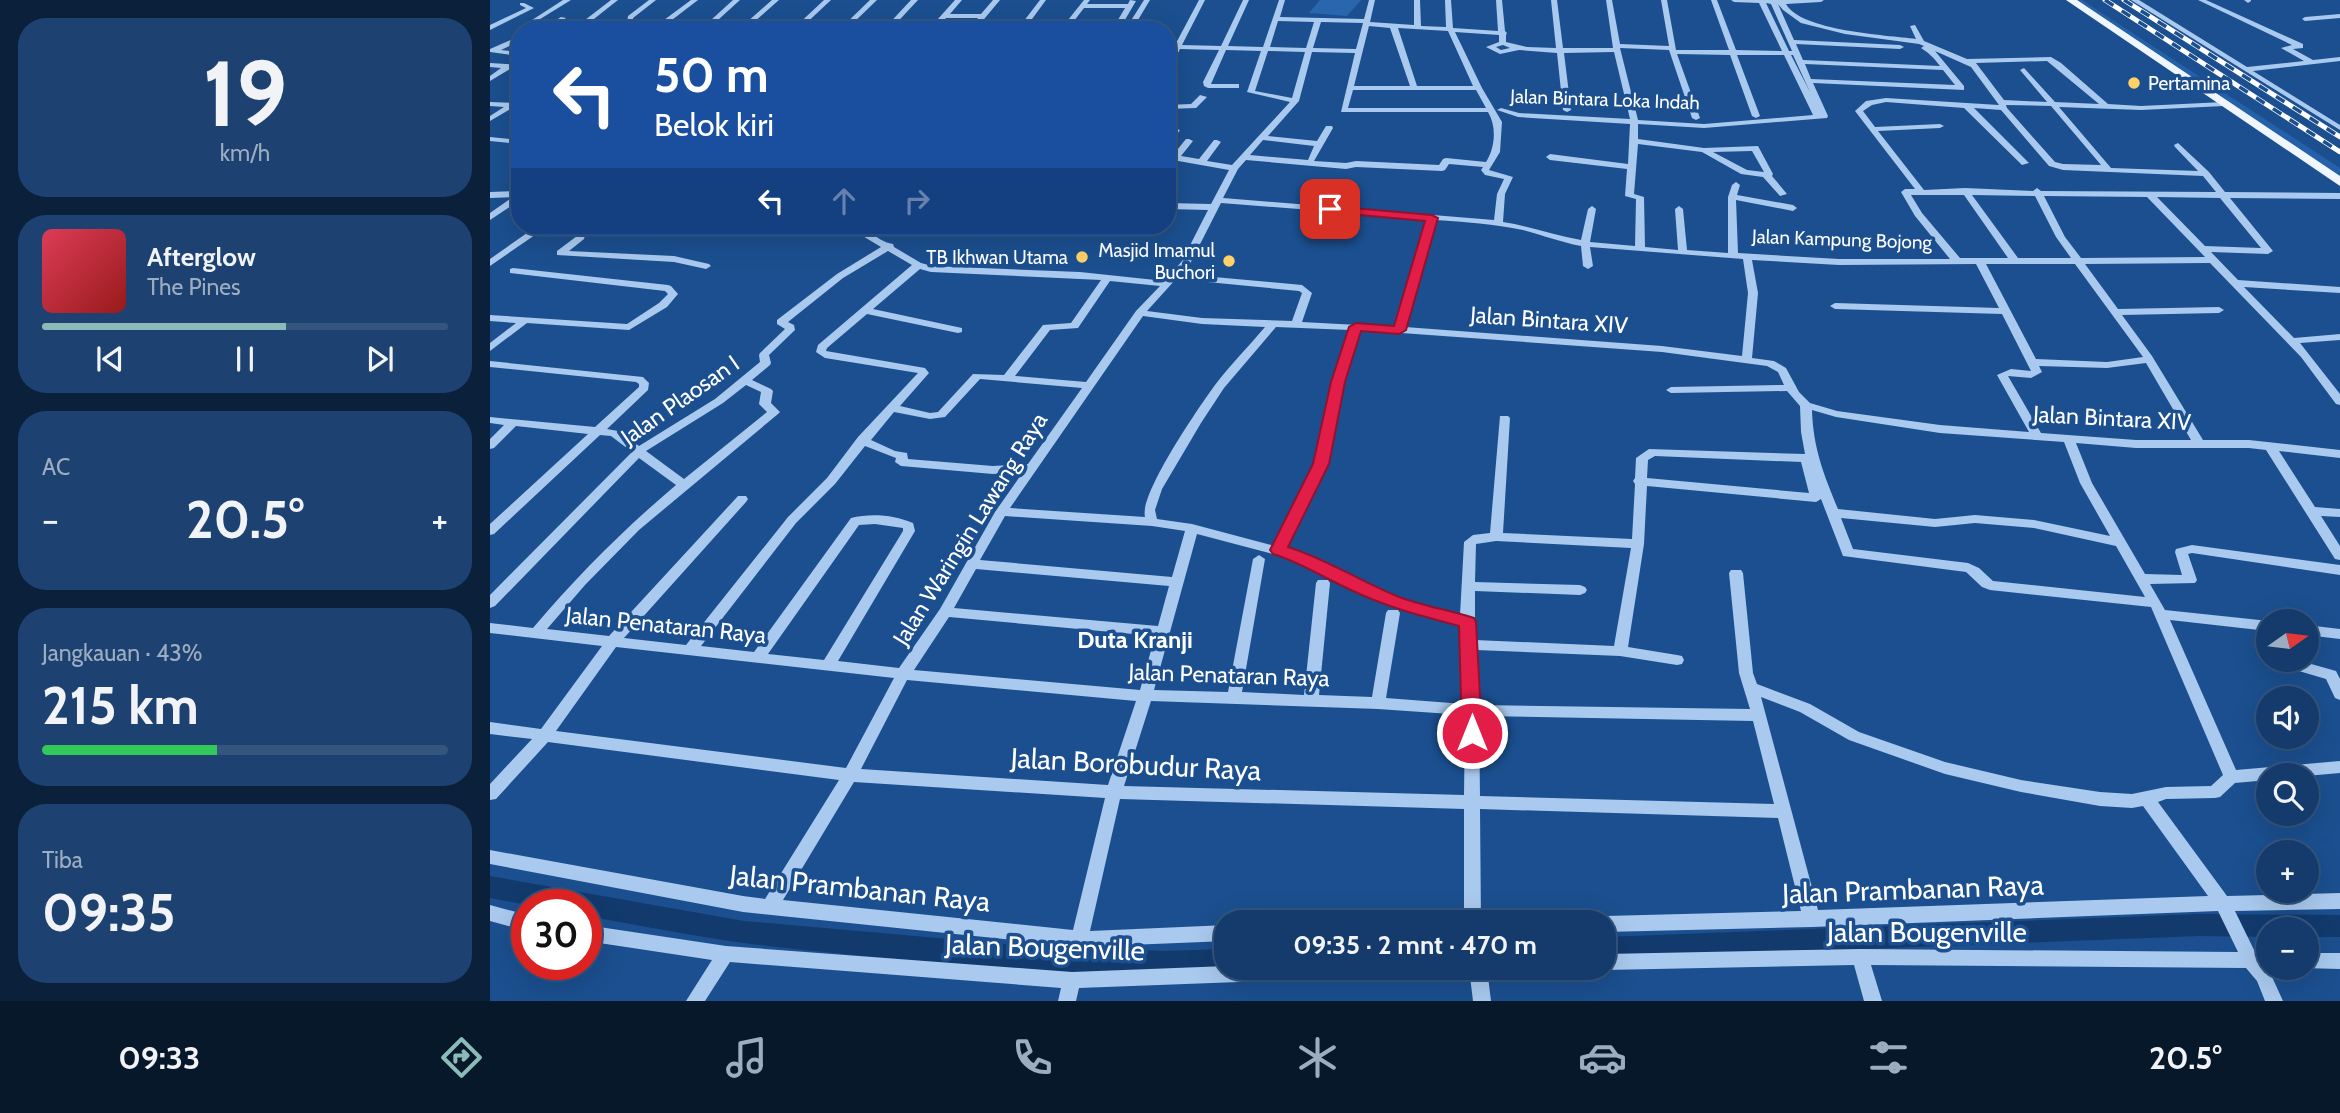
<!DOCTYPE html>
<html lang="id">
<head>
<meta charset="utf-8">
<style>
	body { margin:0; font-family:Cabin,sans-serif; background:#1d4271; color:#f1f3f6; height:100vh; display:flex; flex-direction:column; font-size:26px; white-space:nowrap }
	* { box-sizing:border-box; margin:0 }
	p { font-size:23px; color:#9dadc1 }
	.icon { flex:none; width:38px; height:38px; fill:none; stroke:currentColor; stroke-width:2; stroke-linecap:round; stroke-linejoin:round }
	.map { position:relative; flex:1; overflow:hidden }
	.sheet { display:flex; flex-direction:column; gap:18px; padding:18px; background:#0b203b; width:490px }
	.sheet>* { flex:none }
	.hud { position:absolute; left:21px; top:21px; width:665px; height:214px; border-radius:28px; box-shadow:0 7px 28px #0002,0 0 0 2px #33557e; background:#1a4fa0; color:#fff; overflow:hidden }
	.needle { width:46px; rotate:76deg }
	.fabs { position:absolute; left:1766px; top:609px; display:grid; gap:14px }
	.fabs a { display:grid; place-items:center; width:63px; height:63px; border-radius:50%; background:#143b6b; box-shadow:0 7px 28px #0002,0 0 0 2px #33557e; font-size:35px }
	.speed { position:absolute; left:21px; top:889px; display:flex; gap:14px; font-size:35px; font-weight:700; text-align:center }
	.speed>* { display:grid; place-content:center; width:91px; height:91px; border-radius:50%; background:#143b6b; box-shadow:0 7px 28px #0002,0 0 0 2px #33557e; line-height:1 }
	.speed .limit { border:10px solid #d22; background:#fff; color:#111 }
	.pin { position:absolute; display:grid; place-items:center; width:60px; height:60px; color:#fff; margin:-30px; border-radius:14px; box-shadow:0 4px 10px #0006 }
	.me { position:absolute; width:77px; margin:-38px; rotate:0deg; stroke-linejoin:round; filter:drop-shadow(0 0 5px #0008) }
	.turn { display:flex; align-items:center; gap:24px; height:147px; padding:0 28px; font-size:32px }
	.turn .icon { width:91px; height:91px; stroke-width:2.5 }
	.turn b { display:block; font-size:49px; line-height:60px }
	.lanes { display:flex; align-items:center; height:66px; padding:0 28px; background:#0003; justify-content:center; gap:35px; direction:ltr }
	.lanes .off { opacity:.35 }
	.big { font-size:52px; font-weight:700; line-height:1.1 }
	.sheet .widget { flex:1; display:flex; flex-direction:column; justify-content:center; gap:10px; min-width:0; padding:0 24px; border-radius:28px; background:#1d4271 }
	.sheet .dial { align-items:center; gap:0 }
	.dial b { font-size:91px; line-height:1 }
	.song { display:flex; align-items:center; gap:21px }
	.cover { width:84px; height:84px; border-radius:10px; background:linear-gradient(135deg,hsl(350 70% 55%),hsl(0 70% 35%)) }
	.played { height:7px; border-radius:4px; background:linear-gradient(90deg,#8bbbb9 60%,#33557e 60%) }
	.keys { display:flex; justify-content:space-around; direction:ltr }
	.heat { display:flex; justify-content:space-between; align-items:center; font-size:38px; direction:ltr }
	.charge { height:10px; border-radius:5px; background:linear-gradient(90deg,#34c759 43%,#33557e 0) }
	.trip { position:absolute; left:724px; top:910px; width:402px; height:70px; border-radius:28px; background:#143b6b; box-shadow:0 7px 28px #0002,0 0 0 2px #33557e; font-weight:700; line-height:70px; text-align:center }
	.tabs { display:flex; height:112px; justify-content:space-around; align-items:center; background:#08182b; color:#9dadc1 }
	.tabs .icon { width:49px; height:49px }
	.tabs .current { color:#8bbbb9 }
	.tabs b { font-size:32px; color:#f1f3f6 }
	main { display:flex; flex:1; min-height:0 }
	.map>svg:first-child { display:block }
	.green { fill:#2461a8 }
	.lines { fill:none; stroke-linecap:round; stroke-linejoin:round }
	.canal { fill:#123a6d; fill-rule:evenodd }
	.building { fill:#2a66ad }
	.minor { fill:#a9c9ee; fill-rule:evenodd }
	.major { fill:#f0f6ff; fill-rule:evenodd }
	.rail-casing { stroke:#fff; stroke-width:5 }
	.rail { stroke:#1b4f8f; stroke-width:3.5; stroke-dasharray:10; stroke-linecap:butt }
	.route { fill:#e11d48; stroke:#92132f; stroke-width:2 }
	.poi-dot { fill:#ffd166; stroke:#1b4f8f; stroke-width:2.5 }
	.labels { text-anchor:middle; stroke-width:7; stroke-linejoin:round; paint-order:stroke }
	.far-poi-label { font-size:19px; fill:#fff; stroke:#1b4f8f; text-anchor:end }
	.far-street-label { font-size:19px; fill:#fff; stroke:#1b4f8f }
	.street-label { font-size:23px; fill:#fff; stroke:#1b4f8f }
	.neighbourhood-label { font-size:24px; font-weight:bold; fill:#fff; stroke:#1b4f8f }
	.near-street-label { font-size:28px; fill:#fff; stroke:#1b4f8f }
</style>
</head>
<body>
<main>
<section class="sheet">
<div class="widget dial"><b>19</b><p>km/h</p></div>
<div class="widget">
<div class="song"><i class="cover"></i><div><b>Afterglow</b><p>The Pines</p></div></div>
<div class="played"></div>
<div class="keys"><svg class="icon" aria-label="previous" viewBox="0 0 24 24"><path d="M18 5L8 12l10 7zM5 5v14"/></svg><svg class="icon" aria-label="pause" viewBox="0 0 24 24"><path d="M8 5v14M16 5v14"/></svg><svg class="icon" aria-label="next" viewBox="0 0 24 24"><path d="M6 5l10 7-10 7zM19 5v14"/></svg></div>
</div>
<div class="widget"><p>AC</p>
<div class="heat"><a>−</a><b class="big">20.5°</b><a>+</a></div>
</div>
<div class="widget"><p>Jangkauan · 43%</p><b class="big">215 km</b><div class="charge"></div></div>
<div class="widget"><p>Tiba</p><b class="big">09:35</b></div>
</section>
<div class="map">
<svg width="1850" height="1001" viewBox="0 0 1850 1001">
	<rect width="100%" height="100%" fill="#1b4f8f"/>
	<path class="green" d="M1581 0H1592L1850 168V182Z"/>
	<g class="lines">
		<path class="canal" d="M0 876 254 921 527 945 674 951 737 949V968H746C713 991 318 952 254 943 201 936 149 925 96 916V905H38L0 898Z
			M1709 914 1850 915V937H1816V929H1778V937L1709 936 1115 959V937Z"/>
	</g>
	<path class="building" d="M830 0H871L857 16 819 13Z"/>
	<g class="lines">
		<path class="minor" d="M73 0H81L47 21 42 20Z
			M121 0H128L90 30H82Z
			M159 0H166L143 18V21L174 20 201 0H208L178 23 137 24 138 16Z
			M243 0H250L217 30H210Z
			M282 0H289L255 30H248Z
			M334 0H341L309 30H302Z
			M380 0H387L356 30H349Z
			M421 0H428L400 30H393Z
			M465 0H472L460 14H491L503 0H510L485 30H478L488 18H456L445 30H438Z
			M550 0H556L534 30H527Z
			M594 0H600L597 4H638L640 0 646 1 629 30H622L635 8H594L577 30H570Z
			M654 0H660L642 30H635Z
			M709 0H715L692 45 731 46 753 0H759L738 46 773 47 789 0H795L790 17 874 19 879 0H885L880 22 924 25V0H930L931 26 956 27 955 0H961L963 28 1008 31 1006 0H1012L1015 31 1017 33 1016 35V42L1037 47 1066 48 1061 0H1067L1073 48H1123L1116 0H1122L1130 44 1179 46 1171 0H1177L1186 50H1239L1221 0H1227L1246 50 1292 51 1269 3 1244 2 1241 0H1334L1331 2 1296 4C1311 31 1396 35 1426 39L1420 26 1425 25 1434 41 1477 59 1561 57 1571 63 1618 104 1651 106 1734 102 1738 104 1734 106 1651 110 1569 107 1621 168 1708 171 1685 147 1684 145 1688 143 1719 172 1735 192 1850 193V199L1740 198 1783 251 1778 254 1721 252 1748 280 1850 287V293L1754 287 1804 338 1850 334V340L1810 343 1850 394V405L1846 404 1811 357 1720 263 1595 264 1628 309 1729 307 1734 310 1729 313 1632 315 1662 356 1713 440H1759L1850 450V458L1789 451 1825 507 1850 509V517L1831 516 1850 546V560L1845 559 1776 450 1759 448H1646L1586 443 1602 483 1655 574 1692 575 1685 552 1686 549 1702 545 1850 565V575L1702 553 1698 554 1707 580 1705 583 1660 584 1675 610 1779 621 1778 631 1680 620 1746 770 1850 761V773L1816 776 1778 775V780L1745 783 1730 797 1725 798 1676 799 1668 802 1737 896 1850 893V909L1745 911 1765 952H1778V968L1793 1001H1775L1767 981 1756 968 1381 965 1392 1001H1374L1364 965 1115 970 1109 968H1115V954L1370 949 1748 952 1728 911 1322 927 1115 932V922H1107L1109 918 1115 916 1311 911 1288 818 990 809 991 922H974V809L630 799 600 931 737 925V941L590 947 253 912 0 864V850L253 896 275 899 349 780 58 742 6 799 0 800V784L42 739 0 734V722L51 729 112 646 0 633V623L43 628C87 576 134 529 186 485L149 458 5 606 0 608V595L142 452 121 436 110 435 4 534 0 535V524L98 434 26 426 4 448 0 449V439L14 425 0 423V417L105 427 149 387V384L146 382 0 367V361L153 377 159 383 158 390 117 429 128 431 149 446 225 399 270 362 269 355 270 353 295 329 287 324V320L347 274 391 247 371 235 318 229 314 226C332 226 361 225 377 232 387 236 393 243 403 244L404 247 431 263 442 266 590 272 675 281 692 261 718 210 677 209V203L721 204 739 170 677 159V154L683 155 696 139H699L703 141 691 156 709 159 724 140H727L731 142 717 161 742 165 800 102 757 92 771 51 736 50 721 84H749V88H718L714 86 713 82 729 50 690 49 681 67 677 69V60L683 49H677V45H685ZM1276 3 1281 4 1302 51H1299ZM1288 4 1293 10 1311 23 1355 34 1429 44 1434 46 1431 48C1439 53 1444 58 1450 66L1313 60 1306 44 1410 49 1414 47 1410 45 1304 40ZM788 21 824 22 816 48 780 47ZM831 22 873 23 866 49 823 48ZM879 26 900 28 920 86H864ZM908 28 958 31 983 86H927ZM965 32 1009 35V42L996 47 1010 54 1029 50 1067 53 1073 110 1077 112 1081 110 1074 53 1124 52 1140 119 1029 113 1011 108 1007 110 1028 117 1140 124 1138 164 1060 154 1056 157 1060 160 1137 169 1135 196 1146 199 1145 246 1100 242 1106 209 1102 206 1098 209 1091 240C1064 235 1039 226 1013 222L1015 194 1023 177 999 170 1010 152 1012 122 992 88ZM1013 45 1020 48 1011 50 1006 47ZM1130 48 1179 50 1202 118 1206 120 1210 118 1187 54 1240 55 1262 116 1266 118 1270 116 1247 55H1294L1323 115 1214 124 1148 120ZM778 51 815 52 802 98 765 91ZM1445 51 1481 67 1509 105 1396 98 1376 101 1365 111 1425 189H1415L1411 192 1425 216 1460 259H1349L1248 253 1246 200 1303 211 1307 208 1303 205 1247 195 1250 185 1246 182 1242 185 1238 197V253L1197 250 1193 209 1189 206 1185 209 1188 250 1155 247 1154 197 1144 194 1148 144 1212 152 1251 174 1273 177 1290 196 1297 194 1282 176 1283 174 1268 146 1214 148 1148 139V124L1214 128 1337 118 1338 116 1323 83 1474 90V86ZM822 52 865 53 851 112H998C1007 127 1005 148 996 162L956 158 953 159 949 165 866 161 856 163 824 161 843 128 842 126H836L827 141 778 136 809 101ZM1301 55H1303L1320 92ZM1557 61 1609 104 1565 102 1534 68 1530 70 1557 102 1514 100 1486 63ZM1315 64 1453 70 1465 85 1321 79ZM863 90H986L996 108H858ZM1396 102 1474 108 1532 165 1539 163 1484 108 1511 110 1559 166 1573 170 1713 176 1726 192 1551 191 1547 188 1543 191 1475 188 1434 190 1388 131 1450 128 1454 126 1450 124 1385 127 1373 111 1382 105ZM1516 105 1561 106 1611 165 1573 164 1565 162 1517 108ZM773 140 824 146 818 160 760 155ZM1262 151 1274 172 1257 170 1223 152ZM756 160 856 169 866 167 952 171 955 170 959 164 993 167 991 170 995 175 1014 179 1007 194 1004 220 733 198 748 169ZM1421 195H1474L1518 258H1470L1432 213ZM1482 195 1545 196 1566 237 1581 258H1528ZM1554 196 1657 197 1715 257 1591 258 1575 237ZM1667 197 1730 198 1771 248 1715 246ZM731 203 937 219 905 327 812 322 822 293 812 285 691 274 701 262ZM946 220C975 222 1004 224 1033 230 1052 235 1070 242 1091 246L1093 266 1098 269 1103 266 1100 247 1253 259 1258 293 1252 356 1172 346 915 327ZM398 251 422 265 328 345 326 352 335 358 428 373 368 437 337 478 298 517 196 645 134 638 256 502 258 499 256 496H248L119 636 57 629 95 585 149 530 288 414 290 412 281 403 283 391 281 389 262 380 280 365 281 363 279 355 305 330 304 325 298 322 353 278ZM1262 260 1349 265 1486 264 1509 308 1345 303 1340 306 1345 309 1512 314 1541 371 1521 369 1507 375 1539 432 1450 425 1347 411 1320 403 1309 392 1296 368 1284 361 1262 358 1268 293ZM1496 264H1585L1653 357 1617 362 1546 359ZM430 269 441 272 611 280 581 323 553 325 514 375 483 374 448 412 440 413 410 406 439 373 435 368 336 351 337 348 377 314 468 333 472 332V328L383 309ZM686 279 809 291 812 293 802 321 712 318 657 311ZM620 281 670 286 646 311 596 382 525 376 560 330 588 328ZM653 316 712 324 775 327C759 346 741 364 725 385 709 407 649 494 655 517L520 508ZM786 327 860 330 843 381 825 464 785 546 702 524 667 519 665 510 672 489 711 423 734 388ZM870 330 1172 352 1277 366 1288 372 1294 385 1181 387 1176 390 1181 393 1297 391 1310 406 1311 432 1315 454 1159 449 1146 458 1145 478 1143 481 1145 484 1142 539 1013 533 1020 418 1018 416H1010L1000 533 983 535 974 542 970 615 890 592 822 556 796 549 837 464 853 381ZM1656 363 1701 440H1646L1551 433 1518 376 1541 378 1552 372 1549 366 1617 368ZM490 379 592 388 538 464 503 466 418 459 417 453 405 451 381 440 404 412 440 419 455 417ZM256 385 271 392 269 404 277 412 194 479 156 451 233 403ZM1322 410 1346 417 1450 433 1574 442 1590 483 1620 536 1544 520 1485 515 1445 519 1348 509C1334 475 1323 448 1322 410ZM375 446 406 458 405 462 411 466 503 474 533 472 505 512 450 609 409 668 348 661 425 531 423 523C404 515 381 513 361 518L264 652 211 646 306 523 345 484ZM1165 456 1311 462 1319 493 1157 478 1158 460ZM1157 486 1326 502 1331 499 1353 556 1476 572 1492 587 1500 590 1661 607 1733 775 1721 786 1676 787 1642 794 1610 792 1531 780 1455 762 1369 732 1320 704 1267 684 1263 673 1253 573 1251 570H1241L1239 573 1249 673 1260 709 989 705 986 650 1130 656 1187 665 1192 664 1194 660 1192 656 1187 655 1138 647 1154 544ZM515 516 662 526 695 531 682 577 490 560ZM1351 518 1445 527 1485 523 1544 528 1626 546 1655 597 1503 581 1489 568 1478 563 1363 549ZM385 524 413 528V531L334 660 278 654 369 525ZM707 534 813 562 880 598 970 625 974 704 896 698 910 613 908 610H898L896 613 882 697 829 695 840 583 838 580H828L826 583 814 695 752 692 775 559 769 555 763 559 738 692 664 690ZM1006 541 1141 548 1124 646 985 640V591L1090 595 1095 593 1097 590 1095 587 1090 585 985 582 986 544ZM486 569 679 586 668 626 464 608ZM459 617 665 636 650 690 424 670ZM126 647 404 678 356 768 66 731ZM417 680 646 701 618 785 371 769ZM1271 697 1310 712 1359 740 1455 774 1531 792 1610 806 1642 808 1653 806 1718 896 1328 910ZM661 701 888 709 975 715 974 795 634 786ZM989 716 1263 721 1284 804 990 796ZM364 782 615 798 583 930 293 900Z
			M1641 0H1649L1757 67 1814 61 1791 48 1802 45 1708 0H1716L1813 44V48L1803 49 1823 60 1850 57V61L1763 71 1850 125V130Z
			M1754 0H1761V1L1758 3Z
			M30 3H34L44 8 0 30V25L36 8 30 5Z
			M1850 14V18L1815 21 1812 19 1815 17Z
			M71 17 76 18 59 30H51Z
			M30 36V41L11 50 30 52V56L0 52V49Z
			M0 63 30 65V69H20L0 81V76L11 68 0 67Z
			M710 95 717 97 706 108 677 109V105L701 104Z
			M0 102 30 103V107H24L0 121V116L14 107 0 106Z
			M683 128 690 130 680 144H677V136Z
			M0 137 30 140V144L0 141Z
			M30 191V200L0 220V213L23 197 0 198V192Z
			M47 226H58L0 266V259Z
			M92 226H103L96 231 94 239 79 251 184 256 219 264 221 266 216 269 184 262 67 255V251L87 236V230Z
			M23 268 178 285 181 286 188 294 177 307 139 330 37 323 0 351V343L26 323 0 321V315L137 324 169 303 178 294 175 291 20 273V269Z
			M1816 625 1850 629V639L1816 635Z
			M1783 660H1807L1846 671 1850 679V700L1845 698 1836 679 1785 664Z
			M0 905 37 915V931L0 921Z
			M96 925 236 946 582 972 737 966V968H923L920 974 914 976 589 988 586 1001H568L571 988 240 962 215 1001H196L222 960 96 941Z
			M1816 953H1850V969L1812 968H1816Z
			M979 968H997L1001 1001H983Z"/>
		<path class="major" d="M1576 0H1587L1850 176V186Z"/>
		<g class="rail-casing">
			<path id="rail" d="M1615 0 1850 152
				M1634 0 1850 137"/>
		</g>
		<use href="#rail" class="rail"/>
	</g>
	<path class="route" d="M840 206 942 215 948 218 916 330 909 334 871 331 855 382 839 464 798 547C837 559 871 582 909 597 933 606 959 610 984 618L986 622 992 733 989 738 982 741 975 738 972 733 969 626C932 616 896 607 861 590 834 578 812 563 783 554L780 550 823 464 841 382 859 327 866 323 904 326 935 221 836 212V207Z"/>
	<g class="poi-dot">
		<circle cx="1644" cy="83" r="7"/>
		<circle cx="592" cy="257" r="7"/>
		<circle cx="739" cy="261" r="7"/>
	</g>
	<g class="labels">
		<g class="far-poi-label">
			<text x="1658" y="90" text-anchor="start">Pertamina</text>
			<text x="725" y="257">Masjid Imamul<tspan x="725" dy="22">Buchori</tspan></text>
			<text x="578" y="264">TB Ikhwan Utama</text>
		</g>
		<g class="far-street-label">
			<text transform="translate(1115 99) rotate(2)" y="7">Jalan Bintara Loka Indah</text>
			<text transform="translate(1352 239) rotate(2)" y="7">Jalan Kampung Bojong</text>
		</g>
		<g class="street-label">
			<text transform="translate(1059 320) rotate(4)" y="8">Jalan Bintara XIV</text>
			<text transform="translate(190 400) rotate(-35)" y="8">Jalan Plaosan I</text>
			<text transform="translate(1622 418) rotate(3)" y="8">Jalan Bintara XIV</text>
			<text transform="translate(480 529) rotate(-58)" y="8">Jalan Waringin Lawang Raya</text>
			<text transform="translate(176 625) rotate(6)" y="8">Jalan Penataran Raya</text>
			<text transform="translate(739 675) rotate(2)" y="8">Jalan Penataran Raya</text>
		</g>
		<g class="neighbourhood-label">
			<text x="645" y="648">Duta Kranji</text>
		</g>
		<g class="near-street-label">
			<text transform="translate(646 764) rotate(3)" y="10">Jalan Borobudur Raya</text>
			<text transform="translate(370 888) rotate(6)" y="10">Jalan Prambanan Raya</text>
			<text transform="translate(1423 889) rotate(-2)" y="10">Jalan Prambanan Raya</text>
			<text x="1437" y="942">Jalan Bougenville</text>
			<text transform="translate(555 947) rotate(2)" y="10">Jalan Bougenville</text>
		</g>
	</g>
</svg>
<div class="fabs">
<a><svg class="needle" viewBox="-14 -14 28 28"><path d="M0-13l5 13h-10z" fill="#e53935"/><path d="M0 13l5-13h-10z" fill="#9dadc1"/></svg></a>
<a><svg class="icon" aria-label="sound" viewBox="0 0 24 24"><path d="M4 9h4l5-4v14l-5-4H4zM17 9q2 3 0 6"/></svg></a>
<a><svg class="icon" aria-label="search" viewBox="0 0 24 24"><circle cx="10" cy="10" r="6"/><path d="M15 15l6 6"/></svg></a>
<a>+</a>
<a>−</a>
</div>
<div class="speed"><div class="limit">30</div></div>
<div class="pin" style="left:840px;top:209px;background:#d93025"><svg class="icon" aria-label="arrive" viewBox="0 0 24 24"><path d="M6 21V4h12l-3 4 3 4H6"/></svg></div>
<svg class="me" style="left:982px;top:733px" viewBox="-20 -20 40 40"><circle r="17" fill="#e11d48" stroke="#fff" stroke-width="3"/><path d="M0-11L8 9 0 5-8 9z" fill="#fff"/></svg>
<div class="trip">09:35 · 2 mnt · 470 m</div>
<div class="hud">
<div class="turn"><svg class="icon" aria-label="left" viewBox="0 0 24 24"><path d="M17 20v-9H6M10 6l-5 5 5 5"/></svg><div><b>50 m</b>Belok kiri</div></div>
<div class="lanes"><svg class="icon" aria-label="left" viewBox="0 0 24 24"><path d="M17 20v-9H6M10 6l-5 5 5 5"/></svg><svg class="icon off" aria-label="ahead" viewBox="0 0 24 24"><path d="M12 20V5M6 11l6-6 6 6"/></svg><svg class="icon off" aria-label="right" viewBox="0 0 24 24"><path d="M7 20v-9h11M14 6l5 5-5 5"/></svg></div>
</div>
</div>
</main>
<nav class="tabs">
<b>09:33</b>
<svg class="icon current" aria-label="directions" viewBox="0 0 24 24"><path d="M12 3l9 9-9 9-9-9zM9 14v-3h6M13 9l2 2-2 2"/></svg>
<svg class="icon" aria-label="music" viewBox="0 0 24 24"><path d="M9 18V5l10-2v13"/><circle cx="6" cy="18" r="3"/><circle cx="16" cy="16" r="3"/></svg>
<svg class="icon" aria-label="phone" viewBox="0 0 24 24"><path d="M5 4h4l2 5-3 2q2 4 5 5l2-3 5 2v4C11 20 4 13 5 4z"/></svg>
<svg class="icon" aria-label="climate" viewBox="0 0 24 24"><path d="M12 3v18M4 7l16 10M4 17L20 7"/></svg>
<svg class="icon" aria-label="car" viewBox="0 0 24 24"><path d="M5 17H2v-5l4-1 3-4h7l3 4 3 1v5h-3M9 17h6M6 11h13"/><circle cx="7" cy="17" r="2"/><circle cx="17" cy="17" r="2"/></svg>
<svg class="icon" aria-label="filters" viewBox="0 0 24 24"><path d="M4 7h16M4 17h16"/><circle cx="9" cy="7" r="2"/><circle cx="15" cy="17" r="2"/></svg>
<b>20.5°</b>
</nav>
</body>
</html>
